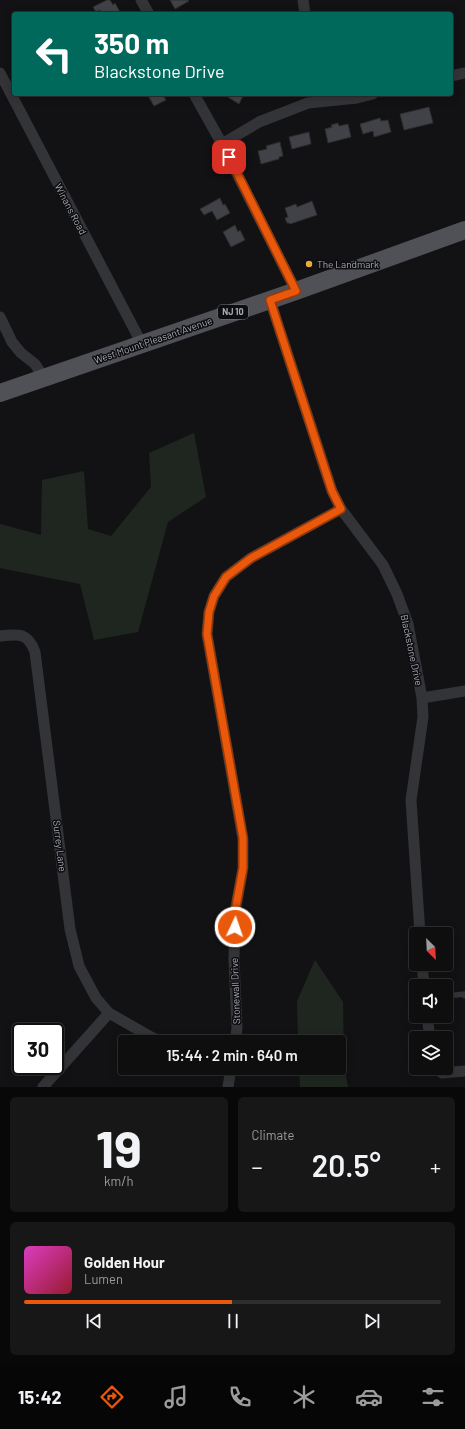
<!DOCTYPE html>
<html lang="en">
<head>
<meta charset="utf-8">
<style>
	body { margin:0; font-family:Barlow,sans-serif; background:#171718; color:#f1f3f6; height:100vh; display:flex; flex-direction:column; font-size:15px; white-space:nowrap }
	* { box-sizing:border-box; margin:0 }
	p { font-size:13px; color:#9b9c9e }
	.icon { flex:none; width:22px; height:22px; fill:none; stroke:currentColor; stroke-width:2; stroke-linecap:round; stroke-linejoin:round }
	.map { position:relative; height:1087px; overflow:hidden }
	.panel { display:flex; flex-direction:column; gap:10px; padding:10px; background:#080808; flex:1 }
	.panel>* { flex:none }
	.banner { position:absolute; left:12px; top:12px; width:441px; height:84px; border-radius:4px; box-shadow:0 2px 10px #0003,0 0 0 1px #2e2e2f; background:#00695c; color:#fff; overflow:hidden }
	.needle { width:26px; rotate:156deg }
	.buttons { position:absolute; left:409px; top:927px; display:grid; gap:8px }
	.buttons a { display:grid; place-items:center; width:44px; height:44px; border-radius:4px; background:#0e0e0f; box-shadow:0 2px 10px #0003,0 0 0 1px #2e2e2f; font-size:20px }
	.speed { position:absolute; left:12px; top:1023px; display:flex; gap:8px; font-size:20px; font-weight:700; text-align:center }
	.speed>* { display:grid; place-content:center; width:52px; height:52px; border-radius:50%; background:#0e0e0f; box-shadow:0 2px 10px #0003,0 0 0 1px #2e2e2f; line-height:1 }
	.speed .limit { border:2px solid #111; border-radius:6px; background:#fff; color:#111 }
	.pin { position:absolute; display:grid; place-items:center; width:34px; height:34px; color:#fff; margin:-17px; border-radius:8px; box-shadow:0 2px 6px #0006 }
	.me { position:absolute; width:44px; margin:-22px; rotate:3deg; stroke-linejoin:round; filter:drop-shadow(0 0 3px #0008) }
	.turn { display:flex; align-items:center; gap:14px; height:84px; padding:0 16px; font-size:18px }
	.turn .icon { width:52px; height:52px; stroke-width:2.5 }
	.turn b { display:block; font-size:28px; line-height:34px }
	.big { font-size:30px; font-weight:600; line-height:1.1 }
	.panel .tile { flex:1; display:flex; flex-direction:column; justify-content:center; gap:6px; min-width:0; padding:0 14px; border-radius:6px; background:#171718 }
	.panel .dial { align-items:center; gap:0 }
	.dial b { font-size:52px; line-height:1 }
	.song { display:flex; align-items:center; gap:12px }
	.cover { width:48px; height:48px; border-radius:6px; background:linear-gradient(135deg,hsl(310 70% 55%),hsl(350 70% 35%)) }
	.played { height:4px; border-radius:2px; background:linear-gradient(90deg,#ea580c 50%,#2e2e2f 50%) }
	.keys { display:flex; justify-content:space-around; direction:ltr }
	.heat { display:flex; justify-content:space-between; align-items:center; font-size:22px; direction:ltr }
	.panel .tiles { flex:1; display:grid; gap:10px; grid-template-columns:1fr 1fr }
	.tile:last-child { grid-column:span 2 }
	.trip { position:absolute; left:118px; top:1035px; width:228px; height:40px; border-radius:4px; background:#0e0e0f; box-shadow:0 2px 10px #0003,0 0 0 1px #2e2e2f; font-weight:600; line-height:40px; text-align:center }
	.dock { display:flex; height:64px; justify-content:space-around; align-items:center; background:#060606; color:#9b9c9e }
	.dock .icon { width:28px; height:28px }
	.dock .on { color:#ea580c }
	.dock b { font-size:18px; color:#f1f3f6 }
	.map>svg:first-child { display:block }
	.green { fill:#1f2620 }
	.building { fill:#414247; stroke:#2c2c2f }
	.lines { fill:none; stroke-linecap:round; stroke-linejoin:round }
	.service { stroke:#333438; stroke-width:5.5 }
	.minor { stroke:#333438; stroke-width:11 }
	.primary { stroke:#505157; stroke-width:18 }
	.route-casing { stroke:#983908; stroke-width:10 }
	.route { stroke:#ea580c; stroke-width:7 }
	.poi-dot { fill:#e5ac39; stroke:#0d0d0f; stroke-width:1.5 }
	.labels { text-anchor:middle; stroke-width:3; stroke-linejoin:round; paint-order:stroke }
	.shield { fill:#0d0d0f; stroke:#777a82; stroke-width:1 }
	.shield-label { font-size:9px; font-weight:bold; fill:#a5a9b3 }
	.street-label { font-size:10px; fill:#a5a9b3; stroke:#0d0d0f }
	.poi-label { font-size:10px; fill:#a5a9b3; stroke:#0d0d0f; text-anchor:start }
</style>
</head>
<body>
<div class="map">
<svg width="465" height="1087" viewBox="0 0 465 1087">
	<rect width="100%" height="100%" fill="#121214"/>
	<path class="green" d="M194 433 206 497 168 522 138 632 94 640 80 584 0 568V524L41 535 42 480 84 471 88 529 111 536 151 487 149 453Z
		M315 960 343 1002 344 1066 348 1087H300L299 1068H339V1042H298L297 1001Z"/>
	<path class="building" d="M107 0H110L113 5 115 3 121 14H102L100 10 96 12 93 7Z
		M170 0H188L189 1 175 9Z
		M147 94H162L166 100 154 106Z
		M223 94H244L239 104Z
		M429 107 433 123 404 130 400 114Z
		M380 118 381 121 388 120 391 132 374 137 373 131 363 134 360 124Z
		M338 123 339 126 348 124 351 137 328 143 325 129 332 127 331 125Z
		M309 132 311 144 292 149 289 137Z
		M280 142 283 156 279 157V159L261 164 258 151 267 149 266 146Z
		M220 198 223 205 225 204 230 213 217 220 212 211 204 215 200 209Z
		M312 201 317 215 290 224 289 223H287L285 218 288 217 285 208 296 204 297 207Z
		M235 225 238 232 240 230 245 240 231 247 223 232Z"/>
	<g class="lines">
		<path class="service" d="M446 996 465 994V996"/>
		<path class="minor" d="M141 0 149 14
			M303 0 305 14
			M0 73 142 344
			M451 76 465 73
			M194 94 222 144 296 291
			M222 144 259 122 308 103 357 98 373 94
			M270 300 332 491 341 509 383 565 397 594 408 624 422 698 423 717 411 800 420 934
			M0 317 12 342 21 353 35 364 44 378
			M0 636C18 634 28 632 35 652L70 929 79 966 96 998 109 1013 151 1037 163 1042
			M422 698 465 691
			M422 964 424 986
			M427 1016 430 1038
			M235 1042 237 1028 234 959 235 912 243 868V839L207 634 209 612 214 596 226 577 251 558 341 509
			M436 1068 442 1073 465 1071
			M43 1087 109 1013
			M228 1087 231 1068"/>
		<path class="primary" d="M0 393 296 291 465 230"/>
	</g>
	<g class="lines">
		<g class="route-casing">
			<path id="route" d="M229 157 296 291 270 300 332 491 341 509 251 558 226 577 214 596 209 612 207 634 243 838V868L235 912V927"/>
		</g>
		<use href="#route" class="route"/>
	</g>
	<circle class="poi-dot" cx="309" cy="264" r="4"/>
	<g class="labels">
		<rect class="shield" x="218" y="305" width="30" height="14" rx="3"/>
		<g class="shield-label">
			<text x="233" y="315">NJ 10</text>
		</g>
		<g class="street-label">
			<text transform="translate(71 209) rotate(62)" y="4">Winans Road</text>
			<text transform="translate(153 340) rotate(-19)" y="4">West Mount Pleasant Avenue</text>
			<text transform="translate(412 650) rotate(78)" y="4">Blackstone Drive</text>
			<text transform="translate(60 846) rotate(83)" y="4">Surrey Lane</text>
			<text transform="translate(235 991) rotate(-92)" y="4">Stonewall Drive</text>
		</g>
		<g class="poi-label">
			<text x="317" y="268">The Landmark</text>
		</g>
	</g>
</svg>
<div class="buttons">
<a><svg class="needle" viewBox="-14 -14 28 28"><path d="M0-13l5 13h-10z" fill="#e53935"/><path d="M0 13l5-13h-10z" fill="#9b9c9e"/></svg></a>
<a><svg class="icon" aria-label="sound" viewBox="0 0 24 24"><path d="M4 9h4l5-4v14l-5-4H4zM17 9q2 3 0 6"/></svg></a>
<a><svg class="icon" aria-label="layers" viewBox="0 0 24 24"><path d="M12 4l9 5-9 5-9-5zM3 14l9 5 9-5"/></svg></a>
</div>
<div class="speed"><div class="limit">30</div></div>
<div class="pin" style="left:229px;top:157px;background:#d93025"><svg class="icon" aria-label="arrive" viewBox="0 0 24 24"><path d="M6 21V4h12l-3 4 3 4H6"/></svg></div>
<svg class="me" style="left:235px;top:927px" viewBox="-20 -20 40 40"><circle r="17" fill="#ea580c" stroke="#fff" stroke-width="3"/><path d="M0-11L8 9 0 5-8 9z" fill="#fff"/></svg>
<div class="trip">15:44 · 2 min · 640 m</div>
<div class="banner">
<div class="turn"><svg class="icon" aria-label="left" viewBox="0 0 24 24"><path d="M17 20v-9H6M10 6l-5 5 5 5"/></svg><div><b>350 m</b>Blackstone Drive</div></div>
</div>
</div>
<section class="panel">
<div class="tiles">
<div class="tile dial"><b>19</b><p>km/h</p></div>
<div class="tile"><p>Climate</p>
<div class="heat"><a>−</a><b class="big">20.5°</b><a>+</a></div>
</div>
<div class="tile">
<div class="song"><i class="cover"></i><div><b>Golden Hour</b><p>Lumen</p></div></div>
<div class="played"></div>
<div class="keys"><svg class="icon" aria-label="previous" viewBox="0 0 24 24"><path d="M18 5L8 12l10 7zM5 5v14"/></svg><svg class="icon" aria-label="pause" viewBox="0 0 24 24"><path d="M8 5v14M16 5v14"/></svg><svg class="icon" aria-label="next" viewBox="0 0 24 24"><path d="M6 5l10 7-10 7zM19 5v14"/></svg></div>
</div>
</div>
</section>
<nav class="dock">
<b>15:42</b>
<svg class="icon on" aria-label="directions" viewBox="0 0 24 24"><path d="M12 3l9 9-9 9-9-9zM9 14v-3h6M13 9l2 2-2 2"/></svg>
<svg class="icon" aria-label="music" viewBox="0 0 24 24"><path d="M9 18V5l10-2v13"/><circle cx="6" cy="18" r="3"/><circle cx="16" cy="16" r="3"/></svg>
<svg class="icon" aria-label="phone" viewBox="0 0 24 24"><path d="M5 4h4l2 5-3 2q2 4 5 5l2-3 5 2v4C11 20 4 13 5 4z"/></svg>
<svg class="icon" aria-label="climate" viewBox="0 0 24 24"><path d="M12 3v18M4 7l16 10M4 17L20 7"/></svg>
<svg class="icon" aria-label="car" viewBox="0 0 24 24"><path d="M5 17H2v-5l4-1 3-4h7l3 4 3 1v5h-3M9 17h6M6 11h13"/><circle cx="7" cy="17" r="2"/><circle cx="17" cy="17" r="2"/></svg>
<svg class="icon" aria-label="filters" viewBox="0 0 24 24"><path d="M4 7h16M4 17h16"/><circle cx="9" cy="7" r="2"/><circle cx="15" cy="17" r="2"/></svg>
</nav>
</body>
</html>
